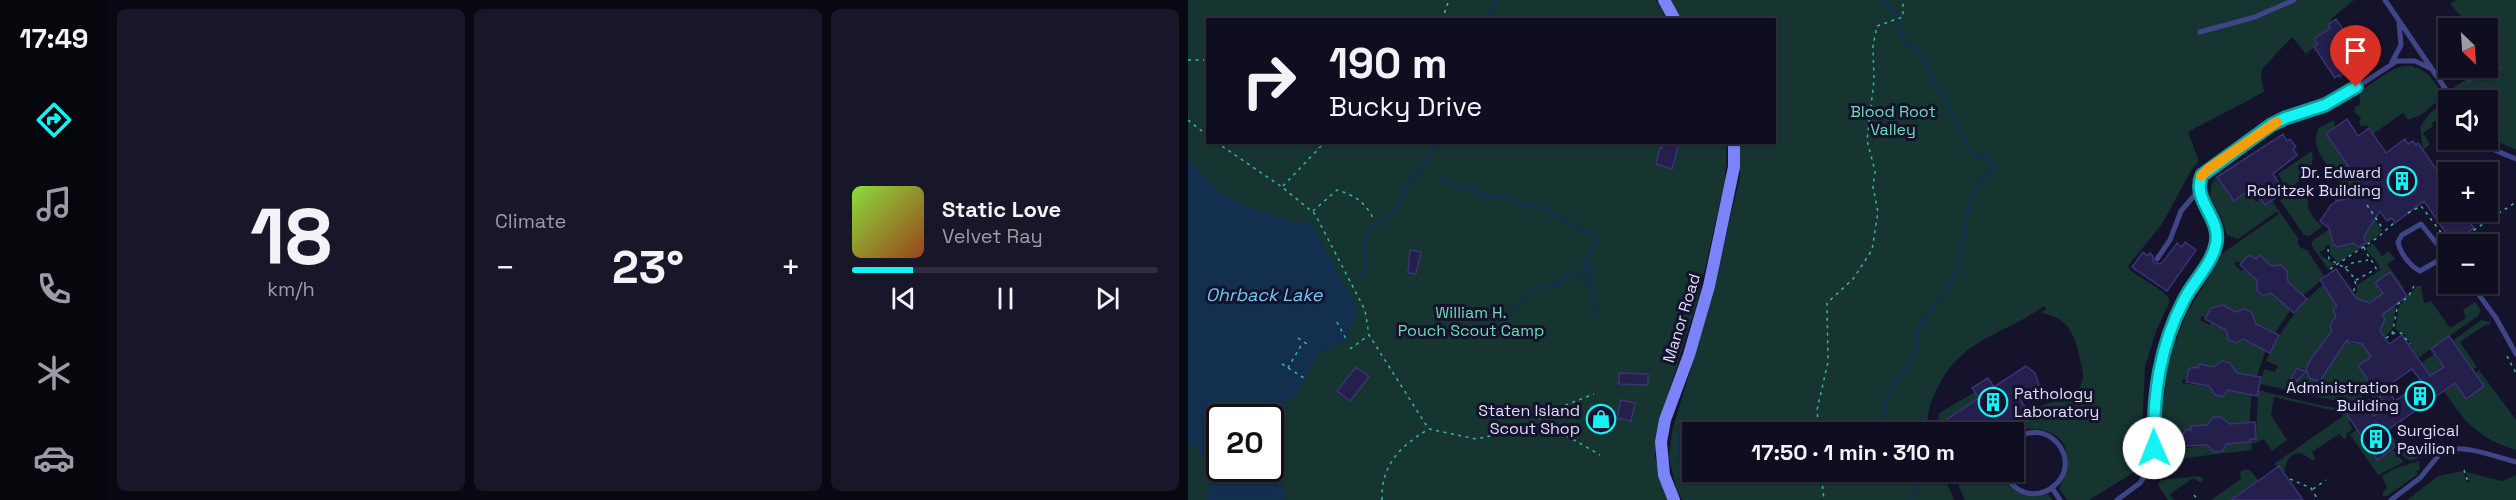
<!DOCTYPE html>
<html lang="en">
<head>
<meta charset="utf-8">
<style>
	body { margin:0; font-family:"Space Grotesk",sans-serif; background:#181729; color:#f1f3f6; height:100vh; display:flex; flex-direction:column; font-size:22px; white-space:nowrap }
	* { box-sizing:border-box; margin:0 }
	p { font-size:20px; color:#9b9ca5 }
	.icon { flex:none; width:33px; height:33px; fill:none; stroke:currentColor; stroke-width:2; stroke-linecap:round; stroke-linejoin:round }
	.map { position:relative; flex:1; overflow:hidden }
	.panel { display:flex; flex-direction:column; gap:9px; padding:9px; background:#080812; width:1080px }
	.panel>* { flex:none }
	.guide { position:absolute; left:18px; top:18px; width:570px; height:126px; border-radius:0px; box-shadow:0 2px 4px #0004,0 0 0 2px #2f2e3e; background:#0f0e20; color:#f1f3f6; overflow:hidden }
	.needle { width:39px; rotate:155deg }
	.controls { position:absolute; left:1250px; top:18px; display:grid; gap:12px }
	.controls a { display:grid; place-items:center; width:60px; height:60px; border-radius:0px; background:#0f0e20; box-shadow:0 2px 4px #0004,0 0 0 2px #2f2e3e; font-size:30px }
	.speed { position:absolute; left:18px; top:404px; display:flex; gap:12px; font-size:30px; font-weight:700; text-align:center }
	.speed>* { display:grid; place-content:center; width:78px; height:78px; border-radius:50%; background:#0f0e20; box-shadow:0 2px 4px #0004,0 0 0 2px #2f2e3e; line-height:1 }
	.speed .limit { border:3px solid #111; border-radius:9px; background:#fff; color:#111 }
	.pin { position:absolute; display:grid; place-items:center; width:51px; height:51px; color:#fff; margin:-62px -26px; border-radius:50% 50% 50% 0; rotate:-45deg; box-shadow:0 0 6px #0007 }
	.pin .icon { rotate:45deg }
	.me { position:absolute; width:66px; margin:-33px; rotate:359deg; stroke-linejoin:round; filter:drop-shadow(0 0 4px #0008) }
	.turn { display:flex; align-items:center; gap:21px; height:126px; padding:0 24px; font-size:27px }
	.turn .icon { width:78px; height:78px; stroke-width:2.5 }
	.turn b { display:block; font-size:42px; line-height:51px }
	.big { font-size:45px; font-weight:800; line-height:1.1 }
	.panel .tile { flex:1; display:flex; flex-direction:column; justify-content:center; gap:9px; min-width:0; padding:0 21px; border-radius:9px; background:#181729 }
	.panel .dial { align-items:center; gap:0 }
	.dial b { font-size:78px; line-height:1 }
	.song { display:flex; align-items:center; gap:18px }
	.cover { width:72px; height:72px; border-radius:9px; background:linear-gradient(135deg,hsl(90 70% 55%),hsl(20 70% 35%)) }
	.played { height:6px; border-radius:3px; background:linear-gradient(90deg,#15f2f3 20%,#2f2e3e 20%) }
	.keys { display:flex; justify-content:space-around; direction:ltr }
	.heat { display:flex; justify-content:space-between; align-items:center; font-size:33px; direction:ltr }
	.panel .tiles { flex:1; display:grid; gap:9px; grid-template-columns:repeat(3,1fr) }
	.trip { position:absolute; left:494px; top:422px; width:342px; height:60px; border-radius:0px; background:#0f0e20; box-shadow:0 2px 4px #0004,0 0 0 2px #2f2e3e; font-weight:800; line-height:60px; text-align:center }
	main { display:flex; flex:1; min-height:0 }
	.dock { display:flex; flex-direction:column; width:108px; justify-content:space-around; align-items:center; background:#06060d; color:#9b9ca5 }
	.dock .icon { width:42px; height:42px }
	.dock .on { color:#15f2f3 }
	.dock b { font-size:27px; color:#f1f3f6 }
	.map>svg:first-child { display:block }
	.green { fill:#163430; fill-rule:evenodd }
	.water { fill:#122f4f; fill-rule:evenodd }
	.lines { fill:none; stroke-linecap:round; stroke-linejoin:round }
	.stream { stroke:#122f4f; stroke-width:3 }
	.building { fill:#24204b; stroke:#3a3375; stroke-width:1.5; fill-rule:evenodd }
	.path { stroke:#38b8a4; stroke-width:1.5; stroke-dasharray:3 4.5; stroke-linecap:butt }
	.lane { stroke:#404587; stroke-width:5 }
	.secondary { stroke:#7a83f8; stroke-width:12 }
	.route-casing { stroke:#0e9d9e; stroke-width:15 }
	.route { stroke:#15f2f3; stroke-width:10 }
	.slow { stroke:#f59e0b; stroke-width:10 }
	.labels { text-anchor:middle; stroke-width:6; stroke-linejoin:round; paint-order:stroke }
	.park-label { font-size:16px; fill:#6cdbb5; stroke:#14132b }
	.poi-label { font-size:16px; fill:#dfdefd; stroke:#14132b; text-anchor:end }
	.street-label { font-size:16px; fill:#dfdefd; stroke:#14132b }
	.water-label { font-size:18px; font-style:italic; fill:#72c7f8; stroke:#14132b }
</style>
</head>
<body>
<main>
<nav class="dock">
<b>17:49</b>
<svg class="icon on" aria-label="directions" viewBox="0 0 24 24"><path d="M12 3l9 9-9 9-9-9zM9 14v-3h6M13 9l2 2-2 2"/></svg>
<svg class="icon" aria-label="music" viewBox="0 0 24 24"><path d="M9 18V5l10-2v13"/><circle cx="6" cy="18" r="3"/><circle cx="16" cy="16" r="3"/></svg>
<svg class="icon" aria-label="phone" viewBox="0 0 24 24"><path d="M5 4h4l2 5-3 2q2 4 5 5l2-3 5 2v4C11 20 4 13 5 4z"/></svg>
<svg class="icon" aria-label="climate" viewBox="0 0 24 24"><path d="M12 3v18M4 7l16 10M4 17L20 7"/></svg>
<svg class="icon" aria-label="car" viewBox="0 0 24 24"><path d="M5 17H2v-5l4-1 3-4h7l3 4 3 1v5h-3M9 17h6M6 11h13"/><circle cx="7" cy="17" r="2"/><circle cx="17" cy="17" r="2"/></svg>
</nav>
<section class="panel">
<div class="tiles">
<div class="tile dial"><b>18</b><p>km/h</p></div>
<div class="tile"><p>Climate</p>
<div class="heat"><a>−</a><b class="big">23°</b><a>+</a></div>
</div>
<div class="tile">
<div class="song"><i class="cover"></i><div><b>Static Love</b><p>Velvet Ray</p></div></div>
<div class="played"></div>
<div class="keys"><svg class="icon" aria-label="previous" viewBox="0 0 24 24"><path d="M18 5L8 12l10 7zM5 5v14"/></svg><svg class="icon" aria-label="pause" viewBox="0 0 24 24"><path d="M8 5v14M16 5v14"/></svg><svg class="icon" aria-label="next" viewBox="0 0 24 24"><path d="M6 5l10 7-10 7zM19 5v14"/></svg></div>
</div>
</div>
</section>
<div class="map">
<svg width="1328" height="500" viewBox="0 0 1328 500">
	<rect width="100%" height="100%" fill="#14132b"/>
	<path class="green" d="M0 0H468L479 19 20 20V142L539 143 537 181 510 299 471 423 467 456 480 500H0ZM32 417H82V468H32Z
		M482 0H1166L1143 19 1144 21 1140 25 1142 28 1126 39 1130 44 1118 54 1104 37 1074 69 1073 76 1076 92 1000 132 1011 161 1004 169 974 224 940 266 943 271 974 291 981 298V303L968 331 957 367 953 453 950 464 942 475 901 500H879L871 489C889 454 878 426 835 429L832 425 843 418 841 413C859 400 868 403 887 396 890 391 894 384 895 378 896 373 893 365 892 359 887 335 880 317 853 313L858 309 856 306C813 337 773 337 748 391 742 403 737 418 741 432H504V471H754L766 500H494L488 488 481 458 484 431 522 304 552 176 551 143 586 142V20L493 19Z
		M1268 0H1328V150L1309 141 1299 132V100H1276L1266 87 1279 79 1282 82 1295 73 1298 77 1306 72 1299 57V28H1276L1277 27 1273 20 1275 19 1262 4Z
		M1171 37 1189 63 1163 80 1158 73 1160 72 1158 69 1163 66 1147 43 1157 45Z
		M1225 66 1228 69 1229 67 1241 75 1252 90 1250 92 1253 98 1233 115 1220 120 1215 113 1185 134 1179 126H1173L1171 122 1173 118 1166 112 1167 107 1172 104 1171 92 1202 71 1205 72 1203 70 1215 66Z
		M1258 100 1260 130H1257L1250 119 1244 123 1245 126 1235 133 1242 144 1235 150 1232 127 1240 115Z
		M1146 120 1147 127 1139 134 1180 194 1177 197 1174 193 1167 197 1147 201 1146 199 1151 190V179C1140 165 1120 147 1131 128Z
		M1124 151C1128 170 1111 182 1097 192L1093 186 1096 183 1090 174Z
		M1029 177 1046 200 1065 187 1069 193 1064 197 1068 202 1071 200V196L1077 205 1084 201 1110 238V244L1113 248 1119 250 1137 277 1110 300 1096 279 1099 276V271L1093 265 1085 267 1072 256 1068 259 1064 256H1059L1055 266 1050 261 1046 264 1054 271 1056 269 1071 282 1069 291 1075 296 1083 293 1101 309 1105 306 1083 339 1085 332 1064 322 1066 318 1064 313 1057 309 1050 313 1034 305 1032 309 1023 308 1020 319 1014 316 1012 320 1021 325 1023 322 1040 331 1041 340 1048 343 1055 339 1079 346 1067 382V376L1044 372 1045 367 1042 363 1034 361 1028 367 1011 364 1010 367H1005L1001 369 1002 380 995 379 994 383 1024 387 1027 395 1035 397 1040 390 1063 395 1064 392 1061 428 1037 425V420L1033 417H1025L1021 425 1003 426V430H998L995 434 998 444H991V449L1022 445 1026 452 1034 451 1038 444 1062 442V439H1068L1070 390 1131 405 1156 409 1162 418 1161 423 1165 429 1158 434 1159 438 1156 439 1151 434 1124 452 1127 458 1126 461 1113 453C1098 454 1099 464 1096 473L1086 464 1155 416 1152 412 1086 397 1083 415 1099 440 1084 451 1076 439 1063 445 1064 450 981 460 980 467H970L972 453H974L976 442 974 416 977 384 983 353 999 313 1036 252 1091 214 1088 212 1050 239 1039 235 1033 217 1022 197 1023 185Z
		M1110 191 1120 198C1118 209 1125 220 1135 226L1121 236 1116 235 1092 200Z
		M1177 205 1194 230 1189 237 1150 263 1142 254V246L1138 245 1137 249 1132 252 1133 256 1147 264 1140 269 1124 246V241L1140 230 1147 234 1145 244 1150 247 1165 243 1171 247 1177 243 1176 236 1185 222Z
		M1185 243 1194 256 1201 251 1207 259 1199 264 1216 288V291L1202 272 1188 283 1204 306 1208 307 1204 329 1196 338 1192 331 1197 319 1185 301 1182 303 1171 300 1166 295 1169 292V285L1192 270C1191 261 1182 257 1178 248Z
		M1135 285 1149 306 1145 309 1148 316 1142 326 1144 331 1128 351 1118 369 1109 368 1104 378 1110 380 1121 373 1123 379 1132 380 1159 340 1161 344H1174L1184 356 1171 366 1186 388 1163 404 1072 384 1076 369 1087 372 1090 366 1078 361C1092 331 1109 306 1135 285Z
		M1229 286H1233L1236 303 1243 301 1262 328 1278 318 1275 310 1287 302 1293 310 1290 316 1230 358 1217 335 1207 329 1211 306Z
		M1293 320 1303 322 1300 326 1299 324 1272 342 1289 367 1284 370 1263 342Z
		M1252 350 1249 358 1278 399 1287 373 1291 370 1328 420V450C1282 437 1270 411 1245 375L1242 377 1233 363Z
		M787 392 791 398 759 418 764 432H750L751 413Z
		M1189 393 1199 407 1197 409 1199 429 1214 451 1222 446 1230 458 1223 461 1217 458 1175 403Z
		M1168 430 1188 460 1204 449 1216 462 1190 475 1163 436H1161Z
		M1231 461 1232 470 1228 471 1230 474 1199 496H1195V492L1199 488 1194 476 1208 468Z
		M1058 469 1063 471 1071 481 1043 500H1023L1053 479 1052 472Z
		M764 471H813C822 495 838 497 860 494L865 500H777Z
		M1275 471 1279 483 1281 482 1278 472 1314 481 1328 475V500H1219L1250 476Z
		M1012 476 1015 479 1013 483 1005 478 982 494 986 500H980L970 485 973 480Z"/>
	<path class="water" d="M0 159 34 195 71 211 112 224 121 220 169 307 160 338 144 348 132 351 110 391 93 408V485L97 500H18L24 471 10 450 0 443ZM32 417H82V468H32Z
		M520 419 524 422 523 432H504V469H493L489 452 490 433 501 430 511 421Z"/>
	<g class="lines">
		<path class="stream" d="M695 0C698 4 704 7 707 11 714 20 711 35 717 45L728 46 781 148 790 157 801 159 805 164 803 172C775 186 777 249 766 277 759 294 743 307 734 322 728 331 730 339 727 348 718 376 684 400 699 432
			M300 20 308 0
			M251 178 261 181 266 188 270 190 282 186 291 195 320 197 337 205 357 208 391 229 405 233 408 243 395 270 404 290 409 315
			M397 263 404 271 402 285
			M173 279 179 263 176 244 178 235 185 227 204 214 210 206 218 186 233 170 245 149 253 142
			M285 324 289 316 320 313C329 306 337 300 341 289L371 285 378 272 390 278 396 274
			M722 471V479L727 489 722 500"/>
	</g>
	<path class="building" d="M1148 19 1157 32 1147 43 1163 66 1152 77 1151 75 1147 78 1126 47 1130 44 1126 39 1142 28 1140 25Z
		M1278 68H1313L1298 78 1295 73 1281 82 1273 71Z
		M1159 119 1170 136 1181 128 1198 153 1217 139 1220 144 1225 141 1228 145 1230 143 1260 186V212H1286L1291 219 1283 224 1286 228 1265 243 1236 201 1207 223 1204 218 1199 221 1192 211 1176 236 1178 243 1171 247 1165 243 1150 247 1145 244 1141 228 1132 221 1143 205 1149 201 1180 194 1138 134Z
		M1095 134 1099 141 1102 139 1108 147 1105 149 1109 155 1085 174 1097 192 1077 205 1065 187 1046 201 1029 177Z
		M476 142 491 144 484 169 468 164 472 147 474 148Z
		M997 242 1008 250 979 291 944 267 955 252 960 256 962 253 965 256V262L971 264 975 262 989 243 994 247Z
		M222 250 233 252 228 274 220 273Z
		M1072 255 1083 266 1093 265 1099 271 1100 282 1119 299 1106 313 1083 293 1075 296 1069 291V280L1052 265 1059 256H1064L1068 259Z
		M1148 269 1169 299 1182 303 1195 293 1187 283 1202 272 1219 296 1194 315 1197 319 1192 331 1201 344 1214 335 1242 376 1256 367 1243 349 1261 336 1296 386 1278 399 1267 383 1197 432 1207 447 1189 460 1150 401 1163 404 1173 397 1186 416 1199 407 1170 366 1183 357 1174 344 1164 342 1161 344 1159 340 1132 381 1123 379 1119 372 1097 390 1109 368 1119 372 1118 369 1123 359 1144 331 1142 326 1148 316 1145 309 1149 306 1132 280ZM1224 369 1234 382 1207 401 1198 387Z
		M1035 305 1048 312 1057 309 1064 313 1068 324 1091 335 1082 353 1055 339 1048 343 1041 340 1038 330 1017 319 1023 308Z
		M1034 361 1042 363 1049 373 1073 377 1069 396 1040 390 1035 397 1027 395 1021 386 998 382 1001 369 1005 367 1010 368 1011 364 1026 367Z
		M838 366 847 373 851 385 831 398 844 417 832 425 835 429 825 435V432H795L790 425 779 432 762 430 759 419 791 398 784 388 800 378 806 387Z
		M168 367 181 377 162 401 149 391Z
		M431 373 460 374V385L431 384Z
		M433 400 447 403 443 421 429 418Z
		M403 406 426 411 423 423 419 422 418 426 405 423V420L400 419Z
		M1025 417H1033L1042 424 1067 422 1068 439H1062V442L1038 444 1035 451 1026 452 1019 445 996 446 995 434 998 430H1003V426L1019 425Z
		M1091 466 1115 500H1043L1080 474Z"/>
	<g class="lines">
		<path class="path" d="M254 20 261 0
			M0 60H20
			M0 120 20 136
			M28 142 94 187 127 214 177 310 181 335
			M124 142 129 148
			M95 186 137 142
			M1179 205 1195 229
			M125 211 149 190C167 195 178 203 186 220
			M1220 213 1233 206 1261 243 1265 244 1328 202
			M1140 249 1141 259C1153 266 1165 270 1168 285L1165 292
			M1157 268 1164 263 1180 260
			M1142 269 1189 238 1207 222
			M1168 280 1188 269C1187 263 1179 257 1176 247
			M149 322 158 339
			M1204 334 1210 304 1220 297 1226 286
			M110 338 122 346
			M1198 338 1206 333H1213L1222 344
			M162 349 181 335 240 428
			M1319 356 1328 373
			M94 364 116 378
			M100 368 115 342
			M339 428 360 412 406 394
			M631 432 629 410 640 362 639 303 665 279 684 250 690 212 685 187 687 171 679 140 686 80 685 46 689 26 715 17V0
			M1276 470 1280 482
			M633 471 636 500
			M1102 479 1123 488 1130 500
			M1125 489 1138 480
			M1006 495 1010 500
			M194 500C193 465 212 446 241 429L288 439 354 425 383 438 412 455"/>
		<path class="lane" d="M1197 0 1265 100
			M1012 32 1067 17 1106 0
			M1204 62 1213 45 1211 23
			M1295 140 1304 149 1328 159
			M1258 255 1233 224 1214 235 1210 242C1212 253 1222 266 1232 271L1260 255
			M969 259 982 240 993 211 1011 190
			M1283 284 1308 318 1328 354
			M817 471C820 482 828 490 839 493 849 495 859 492 866 486 897 460 858 413 825 441
			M864 488 872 500
			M929 500 952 483 962 468 966 448 965 409 971 371 977 344 995 301 1028 245 1027 224 1011 190 1014 175 1083 125 1097 118 1152 98 1209 61H1227L1244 69
			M1203 500 1232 478 1255 450C1280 445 1304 456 1328 462"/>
		<path class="secondary" d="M476 0 487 20
			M486 500 476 475 473 442 477 420 501 355 521 286 546 167V142"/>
	</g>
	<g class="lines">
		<g class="route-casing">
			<path id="route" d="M966 448C965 397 971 347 996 300 1005 282 1024 264 1028 244 1034 218 1003 200 1014 175L1083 125 1097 118 1137 105 1168 87"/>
		</g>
		<use href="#route" class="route"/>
		<path class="slow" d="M1013 176 1020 169 1089 122"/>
	</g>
	<defs>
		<g id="building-ring" transform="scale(1.5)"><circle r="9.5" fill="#14132b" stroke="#15f2f3" stroke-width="1.5"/><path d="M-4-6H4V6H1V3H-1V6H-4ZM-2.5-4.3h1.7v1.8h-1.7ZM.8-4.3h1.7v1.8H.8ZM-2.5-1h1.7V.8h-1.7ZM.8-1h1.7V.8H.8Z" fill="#15f2f3"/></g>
		<g id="shop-ring" transform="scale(1.5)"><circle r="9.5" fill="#14132b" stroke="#15f2f3" stroke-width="1.5"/><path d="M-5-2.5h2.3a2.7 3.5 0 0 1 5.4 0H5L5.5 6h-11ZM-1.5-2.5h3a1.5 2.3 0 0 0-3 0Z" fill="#15f2f3"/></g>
	</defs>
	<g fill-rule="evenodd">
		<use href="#building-ring" x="1214" y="181"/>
		<use href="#building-ring" x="1232" y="396"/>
		<use href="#building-ring" x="805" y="402"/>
		<use href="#shop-ring" x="413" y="419"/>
		<use href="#building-ring" x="1188" y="439"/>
	</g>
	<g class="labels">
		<g class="park-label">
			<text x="705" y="117">Blood Root<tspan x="705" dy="18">Valley</tspan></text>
			<text x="283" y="318">William H.<tspan x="283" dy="18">Pouch Scout Camp</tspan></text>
		</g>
		<g class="poi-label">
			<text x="1193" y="178">Dr. Edward<tspan x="1193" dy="18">Robitzek Building</tspan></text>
			<text x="1211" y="393">Administration<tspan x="1211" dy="18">Building</tspan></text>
			<text x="826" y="399" text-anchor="start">Pathology<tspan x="826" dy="18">Laboratory</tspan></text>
			<text x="392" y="416">Staten Island<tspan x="392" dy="18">Scout Shop</tspan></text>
			<text x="1209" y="436" text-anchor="start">Surgical<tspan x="1209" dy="18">Pavilion</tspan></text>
		</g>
		<g class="street-label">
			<text transform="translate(493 318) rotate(-73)" y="6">Manor Road</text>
		</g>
		<g class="water-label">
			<text x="76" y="301">Ohrback Lake</text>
		</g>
	</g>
</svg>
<div class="controls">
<a><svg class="needle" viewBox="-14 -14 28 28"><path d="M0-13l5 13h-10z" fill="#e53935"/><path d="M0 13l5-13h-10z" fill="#9b9ca5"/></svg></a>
<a><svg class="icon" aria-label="sound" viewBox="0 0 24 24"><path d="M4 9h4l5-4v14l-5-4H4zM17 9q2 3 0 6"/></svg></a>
<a>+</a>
<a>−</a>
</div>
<div class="speed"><div class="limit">20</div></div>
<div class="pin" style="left:1168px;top:87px;background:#d93025"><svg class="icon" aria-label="arrive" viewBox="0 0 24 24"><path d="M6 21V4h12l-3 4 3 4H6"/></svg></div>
<svg class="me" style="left:966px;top:448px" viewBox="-20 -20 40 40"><circle r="19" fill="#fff"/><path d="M0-13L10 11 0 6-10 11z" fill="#15f2f3"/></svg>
<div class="trip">17:50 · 1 min · 310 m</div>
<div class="guide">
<div class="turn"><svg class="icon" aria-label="right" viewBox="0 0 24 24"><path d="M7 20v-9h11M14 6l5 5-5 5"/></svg><div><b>190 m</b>Bucky Drive</div></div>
</div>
</div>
</main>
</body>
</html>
